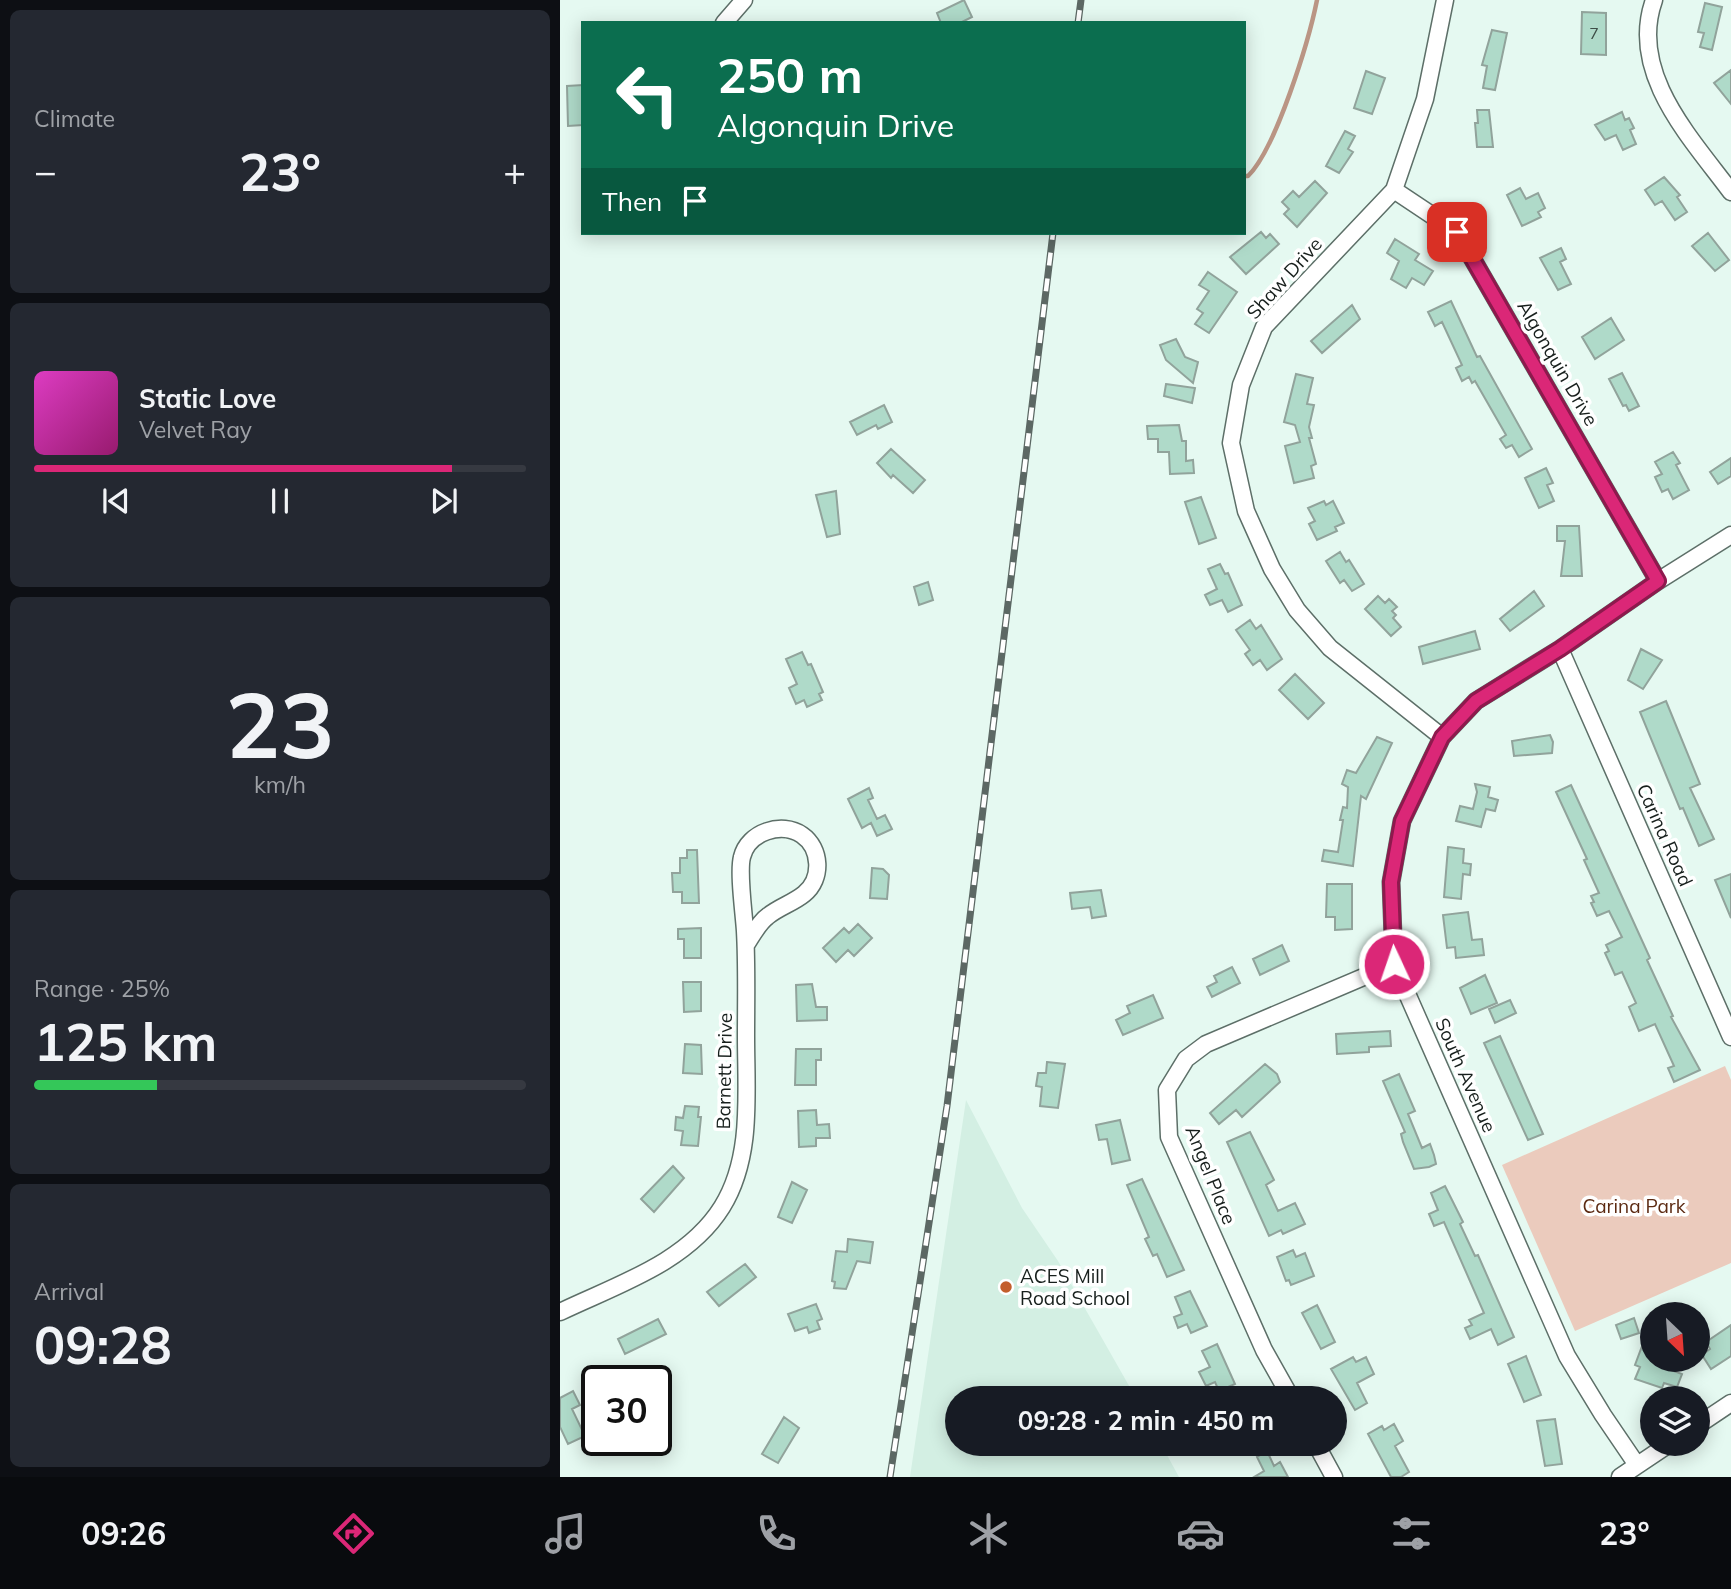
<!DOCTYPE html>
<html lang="en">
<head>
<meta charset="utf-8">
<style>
	body { margin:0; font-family:Mulish,sans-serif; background:#242831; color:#f1f3f6; height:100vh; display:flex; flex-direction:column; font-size:26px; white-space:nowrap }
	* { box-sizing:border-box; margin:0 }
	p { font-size:23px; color:#9ea1a6 }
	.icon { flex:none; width:38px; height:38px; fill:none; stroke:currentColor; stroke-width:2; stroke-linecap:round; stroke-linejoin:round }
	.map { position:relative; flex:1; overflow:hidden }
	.side { display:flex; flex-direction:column; gap:10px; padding:10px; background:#0d0f14; width:560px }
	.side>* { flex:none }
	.top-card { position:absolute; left:21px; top:21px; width:665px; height:214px; border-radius:0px; box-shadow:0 4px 18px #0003; background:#0b6e4f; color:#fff; overflow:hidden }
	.needle { width:46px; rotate:155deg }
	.buttons { position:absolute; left:1080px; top:1302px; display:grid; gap:14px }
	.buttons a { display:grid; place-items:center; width:70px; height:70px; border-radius:50%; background:#171b24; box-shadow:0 4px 18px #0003; font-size:35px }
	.speed { position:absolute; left:21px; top:1365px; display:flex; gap:14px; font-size:35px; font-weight:700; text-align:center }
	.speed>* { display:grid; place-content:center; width:91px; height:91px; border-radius:50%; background:#171b24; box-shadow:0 4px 18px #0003; line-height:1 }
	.speed .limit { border:4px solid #111; border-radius:10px; background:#fff; color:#111 }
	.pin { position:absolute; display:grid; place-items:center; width:60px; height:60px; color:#fff; margin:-30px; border-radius:14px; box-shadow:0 4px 10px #0006 }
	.me { position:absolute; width:77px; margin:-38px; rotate:357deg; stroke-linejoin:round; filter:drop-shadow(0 0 5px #0008) }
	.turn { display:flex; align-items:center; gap:24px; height:147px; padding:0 21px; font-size:32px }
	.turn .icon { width:91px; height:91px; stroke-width:2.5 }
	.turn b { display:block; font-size:49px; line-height:60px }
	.then { display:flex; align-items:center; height:66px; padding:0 21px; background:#0003; gap:14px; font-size:26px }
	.big { font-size:52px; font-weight:700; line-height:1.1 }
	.side .tile { flex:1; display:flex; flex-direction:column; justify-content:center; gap:10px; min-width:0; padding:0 24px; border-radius:10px; background:#242831 }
	.side .dial { align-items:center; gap:0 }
	.dial b { font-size:91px; line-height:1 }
	.song { display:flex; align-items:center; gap:21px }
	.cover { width:84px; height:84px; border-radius:10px; background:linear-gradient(135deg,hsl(310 70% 55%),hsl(320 70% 35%)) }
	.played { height:7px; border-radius:4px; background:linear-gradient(90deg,#db2777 85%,#363941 85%) }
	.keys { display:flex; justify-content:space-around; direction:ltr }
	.heat { display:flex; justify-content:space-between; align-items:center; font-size:38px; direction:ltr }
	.charge { height:10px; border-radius:5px; background:linear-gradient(90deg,#34c759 25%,#363941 0) }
	.trip { position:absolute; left:385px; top:1386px; width:402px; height:70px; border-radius:35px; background:#171b24; box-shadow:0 4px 18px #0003; font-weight:700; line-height:70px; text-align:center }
	.tabs { display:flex; height:112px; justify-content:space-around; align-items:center; background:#090b0e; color:#9ea1a6 }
	.tabs .icon { width:49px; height:49px }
	.tabs .selected { color:#db2777 }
	.tabs b { font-size:32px; color:#f1f3f6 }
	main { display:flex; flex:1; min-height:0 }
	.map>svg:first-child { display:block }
	.built { fill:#d3efe3 }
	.green { fill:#ebcbbd }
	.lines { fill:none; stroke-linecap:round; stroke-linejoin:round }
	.stream { stroke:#ba9584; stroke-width:4.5 }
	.building { fill:#afdac9; stroke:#91a39b; stroke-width:2 }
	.minor-casing { stroke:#5d6f68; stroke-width:19 }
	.minor { stroke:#fff; stroke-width:16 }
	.rail-casing { stroke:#5c6864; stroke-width:7 }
	.rail { stroke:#fff; stroke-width:4.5; stroke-dasharray:13; stroke-linecap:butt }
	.route-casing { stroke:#8e194d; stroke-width:18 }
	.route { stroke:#db2777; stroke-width:12 }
	.poi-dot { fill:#c35e2c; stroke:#fff; stroke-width:2.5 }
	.labels { text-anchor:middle; stroke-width:7; stroke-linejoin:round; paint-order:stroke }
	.number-label { font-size:16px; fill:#3d4e47 }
	.street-label { font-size:19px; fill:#171f1c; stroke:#fff }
	.park-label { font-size:19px; fill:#5c2a12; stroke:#fff }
	.poi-label { font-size:19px; fill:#171f1c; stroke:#fff; text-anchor:start }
</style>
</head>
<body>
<main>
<section class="side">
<div class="tile"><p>Climate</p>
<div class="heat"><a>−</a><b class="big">23°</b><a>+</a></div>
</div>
<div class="tile">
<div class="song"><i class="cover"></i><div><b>Static Love</b><p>Velvet Ray</p></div></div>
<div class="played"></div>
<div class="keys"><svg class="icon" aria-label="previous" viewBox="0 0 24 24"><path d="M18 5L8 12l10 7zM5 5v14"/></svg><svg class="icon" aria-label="pause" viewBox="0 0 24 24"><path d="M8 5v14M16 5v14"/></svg><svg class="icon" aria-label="next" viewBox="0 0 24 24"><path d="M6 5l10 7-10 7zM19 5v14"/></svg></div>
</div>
<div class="tile dial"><b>23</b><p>km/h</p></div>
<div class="tile"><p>Range · 25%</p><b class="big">125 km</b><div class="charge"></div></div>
<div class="tile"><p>Arrival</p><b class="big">09:28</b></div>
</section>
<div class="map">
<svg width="1171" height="1477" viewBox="0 0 1171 1477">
	<rect width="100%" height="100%" fill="#e5f9f1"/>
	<path class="built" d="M406 1100 462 1208 498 1261 576 1398H397V1444H601L619 1477H350Z"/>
	<path class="green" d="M1165 1066 1171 1080V1263L1015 1331 942 1165Z"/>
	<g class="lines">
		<path class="stream" d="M684 176H688C716 149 749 40 757 0"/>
	</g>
	<path class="building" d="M404 0 412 17 400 23H381L377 13Z
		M1145 3 1162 7 1152 50 1140 47 1144 33 1138 32Z
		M1022 12 1046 13V55L1021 54Z
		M932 30 947 33 935 90 923 88 927 66 922 65Z
		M1171 70V104L1154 83Z
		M806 71 825 78 812 114 794 108Z
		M23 85V125L8 126 7 86Z
		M917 110H929L933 147H917L915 123H918Z
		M1062 112 1065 120 1069 118 1074 128 1070 130 1076 144 1063 150 1056 135 1045 140 1035 125Z
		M785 131 795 136 788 149 793 152 779 173 766 166Z
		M1104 177 1120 195 1117 197 1127 212 1115 220 1102 201 1095 205 1085 190Z
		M755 181 767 193 737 227 724 214 729 209 722 202 733 191 739 197Z
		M960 188 966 199 978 193 985 208 978 212 981 217 962 226 947 195Z
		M701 232 706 238 710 234 719 244 686 274 670 257Z
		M1148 233 1169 260 1155 271 1132 246Z
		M835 239 859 254 855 260 873 271 864 285 852 278 846 288 831 279 839 261 827 253Z
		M1001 248 1006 259 1000 262 1011 284 998 290 980 258Z
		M648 272 677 292 649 333 635 324 643 313 637 309 649 291 639 285Z
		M891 301 917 357 920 356 972 449 959 457 952 445 946 448 940 439 946 435 915 381 912 383 909 377 902 381 896 368 902 365 882 322 875 326 868 312Z
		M792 305 800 319 762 353 751 341Z
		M1051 318 1064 340 1035 359 1022 337Z
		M616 339 625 357 638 362 633 383 606 360 600 345Z
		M1062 373 1079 406 1069 411 1066 405 1063 406 1049 379Z
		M736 374 753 378 747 404 754 405 749 427 752 438H749L756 464 751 466 754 478 734 483 725 446 740 442 735 425 724 422Z
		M606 384 635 388 632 403 604 396Z
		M324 405 332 422 318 429 316 425 297 435 290 422Z
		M619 425 622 441H626V461L633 460 634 473 610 474 609 452H598V439H588L587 426Z
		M331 449 365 480 353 493 333 475 331 478 317 463Z
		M1113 452 1120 463 1116 465 1129 490 1113 499 1108 489 1102 492 1095 477 1102 474 1095 462Z
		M1171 458V476L1158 484 1150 472Z
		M986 468 993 483 987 485 994 501 979 508 965 478Z
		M276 491 280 534 267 537 256 495Z
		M641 497 656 538 639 544 625 502Z
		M764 501 766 505 773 501 784 523 775 527 777 531 757 540 749 524 755 521 748 508Z
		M997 526H1019L1022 576H1001L1005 541H997Z
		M780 552 786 562 789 560 804 584 792 591 784 580 780 583 766 561Z
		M660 564 665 574 668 573 682 605 668 612 662 600 650 605 645 595 657 589 648 569Z
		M368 582 373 600 359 605 354 587Z
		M974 591 984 606 950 631 940 619Z
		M818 596 825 603 829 599 837 607 832 611 836 615 833 618 841 627 831 636 805 609Z
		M690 620 696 629 701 625 722 659 707 670 700 660 693 665 685 654 690 650 676 630Z
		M915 631 920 649 863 664 859 647Z
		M1081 649 1102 660 1083 689 1068 680Z
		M242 652 248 665 251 664 263 692 259 694 262 700 247 707 244 700 236 704 229 688 237 684 226 659Z
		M735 674 764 703 748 719 719 690Z
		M1106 701 1140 784 1130 788 1154 839 1139 846 1123 808 1120 809 1080 712Z
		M990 735 993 742 992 753 954 756 952 741Z
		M817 737 832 743 806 799 801 796 793 866 762 861 764 850 778 852 783 820H780L783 807 787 808 788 787 782 784 787 770 796 773Z
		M915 784 930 787 928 797 938 800 935 811 926 809 921 827 896 821 900 806 913 809 917 792Z
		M1011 785 1090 958 1087 960 1113 1016 1111 1017 1140 1070 1114 1082 1108 1068 1114 1066 1095 1024 1079 1031 1069 1007 1076 1003 1062 972 1055 975 1045 953 1049 951 1046 945 1062 937 1049 911 1037 916 1031 903 1034 902 1031 896 1039 893 1024 860 1027 859 996 792Z
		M309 788 313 798 308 800 317 819 325 815 332 829 317 836 311 823 302 828 288 799Z
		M888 847 904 849 903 863 911 864 910 875 903 874 901 899 884 897Z
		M127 850H137L139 903H122V892H113L112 873H120V858H127Z
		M312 868 323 869 329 875 327 899 310 898Z
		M1171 874V918L1155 880Z
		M767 884H792V929L775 930V917H766Z
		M541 890 546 916 532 918 530 907 512 909 510 893Z
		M908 912 912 940 922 939 924 955 896 958 895 947 887 948 883 915Z
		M298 924 312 938 294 956 288 950 276 962 263 948 284 928 289 933Z
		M141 928V958H124V939H118V929Z
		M722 945 729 961 700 975 693 959Z
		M672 967 680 983 652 997 647 987 657 982 654 976Z
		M925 975 937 1003 911 1014 900 988Z
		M123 982H141V1011L124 1012Z
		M252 984 256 1007H267V1020L237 1021 236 985Z
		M593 995 603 1018 563 1035 556 1020 570 1013 567 1006Z
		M950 1000 956 1013 935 1023 929 1009Z
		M830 1031 831 1046 809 1047V1052L777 1054 776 1034Z
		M940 1036 983 1134 968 1140 924 1043Z
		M125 1044 141 1045 142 1074 123 1073Z
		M236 1049H261V1060H256V1085H235Z
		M487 1062 505 1064 498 1108 480 1106 482 1087 476 1086 478 1073H486Z
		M705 1064 717 1074 720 1082 682 1117 676 1110 659 1124 650 1113Z
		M839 1074 855 1111 848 1114 862 1148 870 1144 874 1155 876 1164 869 1167 854 1169 843 1142 841 1134 845 1132 823 1081Z
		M125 1106 139 1107 138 1117H141L138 1146 121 1145 123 1131 115 1130 116 1117 123 1118Z
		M256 1110 257 1125 269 1124 270 1138H256V1146L239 1147 238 1111Z
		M560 1120 570 1160 552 1164 547 1139 539 1140 536 1125Z
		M690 1132 714 1180 706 1185 718 1211 735 1203 745 1224 723 1234 721 1230 709 1236 667 1142Z
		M113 1166 124 1178 94 1212 81 1199Z
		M582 1179 624 1270 607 1277 597 1254 593 1256 585 1239 589 1237 567 1185Z
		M232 1182 247 1190 232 1223 218 1217Z
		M885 1186 903 1222 900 1224 915 1256 918 1255 954 1337 938 1345 931 1329 910 1339 905 1328 912 1325 909 1320 924 1313 884 1222 874 1226 869 1214 878 1210 871 1193Z
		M288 1239 313 1242 310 1263 297 1261 286 1289 274 1288 275 1282 272 1281 276 1251 287 1252Z
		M733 1250 736 1257 745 1253 754 1276 731 1285 729 1280 726 1281 717 1257Z
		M185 1264 196 1277 159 1306 147 1292Z
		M630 1291 647 1326 631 1333 627 1324 618 1328 614 1317 622 1314 615 1297Z
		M256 1304 262 1319 257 1321 260 1329 249 1333 247 1327 235 1331 228 1314Z
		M757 1305 775 1342 761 1349 742 1313Z
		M1074 1318 1079 1333 1061 1339 1056 1325Z
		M98 1319 106 1334 65 1354 58 1339Z
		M1091 1322 1092 1360H1096L1095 1364 1122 1374 1117 1387 1104 1383 1102 1388 1075 1379 1080 1367 1075 1365Z
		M1171 1325V1356L1151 1369 1142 1355 1150 1349 1146 1342Z
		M657 1344 675 1384 659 1391 655 1382 646 1386 639 1372 650 1367 642 1351Z
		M966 1356 981 1395 964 1402 948 1364Z
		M793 1357 796 1362 806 1357 814 1374 797 1383 807 1403 795 1410 771 1369Z
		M13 1391 20 1405 12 1409 25 1436 8 1444 0 1427V1398Z
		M224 1417 239 1428 218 1463 202 1454Z
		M995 1419 1002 1464 985 1466 977 1421Z
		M834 1424 843 1441 835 1446 849 1472 841 1477H831L808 1434 822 1426 824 1430Z
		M707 1451 714 1466 720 1462 728 1477H694L704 1471 697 1457Z"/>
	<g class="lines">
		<g class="minor-casing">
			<path id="minor" d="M1094 0C1068 73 1131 138 1171 192
				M164 23 184 0
				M834 190 897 232 1098 581
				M1000 649 1171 1037
				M882 737 770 648 737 610 712 569 686 511 671 443 681 385 704 327 834 190 865 99 885 0
				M0 1312C56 1285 127 1263 162 1207 193 1157 186 1094 186 1037 186 1002 187 966 185 931 184 914 178 872 182 857 188 832 222 821 242 835 261 848 263 879 244 894 233 903 219 907 208 916 199 922 192 936 186 945
				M731 1398 704 1350 609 1137 607 1090 626 1059 646 1044 834 964
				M1138 1425 1171 1403
				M756 1444 774 1477
				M1077 1465 1043 1415 1007 1356 834 964 831 882 842 821 882 737 916 701 1000 649 1098 581 1171 535
				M1060 1477 1109 1444"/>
		</g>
		<use href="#minor" class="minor"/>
		<g class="rail-casing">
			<path id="rail" d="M518 23 521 0
				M330 1477 387 1106 493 233"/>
		</g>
		<use href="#rail" class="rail"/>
	</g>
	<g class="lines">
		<g class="route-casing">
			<path id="route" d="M834 964 831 882 842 821 882 737 916 701 1000 649 1098 581 897 232"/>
		</g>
		<use href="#route" class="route"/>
	</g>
	<circle class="poi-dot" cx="446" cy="1287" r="7"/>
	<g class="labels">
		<g class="number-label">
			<text x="1034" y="39">7</text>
		</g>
		<g class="street-label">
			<text transform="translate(724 278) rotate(-48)" y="7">Shaw Drive</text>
			<text transform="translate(998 363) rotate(60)" y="7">Algonquin Drive</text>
			<text transform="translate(1105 835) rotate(66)" y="7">Carina Road</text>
			<text transform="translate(164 1071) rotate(-89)" y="7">Barnett Drive</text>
			<text transform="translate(906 1075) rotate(66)" y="7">South Avenue</text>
			<text transform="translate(651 1175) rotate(68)" y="7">Angel Place</text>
		</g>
		<g class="park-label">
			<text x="1074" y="1213">Carina Park</text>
		</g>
		<g class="poi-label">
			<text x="460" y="1283">ACES Mill<tspan x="460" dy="22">Road School</tspan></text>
		</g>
	</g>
</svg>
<div class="buttons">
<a><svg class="needle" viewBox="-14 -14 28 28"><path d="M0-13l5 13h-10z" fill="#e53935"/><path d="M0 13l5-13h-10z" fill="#9ea1a6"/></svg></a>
<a><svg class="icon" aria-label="layers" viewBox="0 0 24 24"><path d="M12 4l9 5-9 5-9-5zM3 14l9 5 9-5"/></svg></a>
</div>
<div class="speed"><div class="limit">30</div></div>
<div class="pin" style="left:897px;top:232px;background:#d93025"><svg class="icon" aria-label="arrive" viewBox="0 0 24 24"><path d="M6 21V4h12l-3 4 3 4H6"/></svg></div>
<svg class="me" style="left:834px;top:964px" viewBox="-20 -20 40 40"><circle r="17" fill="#db2777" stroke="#fff" stroke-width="3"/><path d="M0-11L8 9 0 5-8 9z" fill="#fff"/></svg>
<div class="trip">09:28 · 2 min · 450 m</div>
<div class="top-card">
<div class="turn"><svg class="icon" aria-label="left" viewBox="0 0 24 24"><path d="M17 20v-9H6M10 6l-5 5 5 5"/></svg><div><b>250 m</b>Algonquin Drive</div></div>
<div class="then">Then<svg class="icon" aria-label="arrive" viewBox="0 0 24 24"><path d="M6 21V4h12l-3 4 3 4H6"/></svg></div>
</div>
</div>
</main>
<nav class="tabs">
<b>09:26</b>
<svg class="icon selected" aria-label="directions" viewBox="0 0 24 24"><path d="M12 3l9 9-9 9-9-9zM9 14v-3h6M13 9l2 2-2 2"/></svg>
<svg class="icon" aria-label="music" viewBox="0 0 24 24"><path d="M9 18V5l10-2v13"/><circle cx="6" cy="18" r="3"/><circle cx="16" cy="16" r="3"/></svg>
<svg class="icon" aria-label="phone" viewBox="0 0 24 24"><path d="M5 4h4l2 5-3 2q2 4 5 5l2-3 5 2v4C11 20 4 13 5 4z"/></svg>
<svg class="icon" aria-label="climate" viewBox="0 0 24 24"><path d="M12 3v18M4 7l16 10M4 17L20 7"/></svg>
<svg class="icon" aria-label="car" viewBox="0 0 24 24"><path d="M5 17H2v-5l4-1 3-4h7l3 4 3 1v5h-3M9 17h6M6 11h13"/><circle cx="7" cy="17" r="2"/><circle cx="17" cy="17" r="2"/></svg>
<svg class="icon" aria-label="filters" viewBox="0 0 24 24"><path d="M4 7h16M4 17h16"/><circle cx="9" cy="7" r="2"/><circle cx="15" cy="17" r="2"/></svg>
<b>23°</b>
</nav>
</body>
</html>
